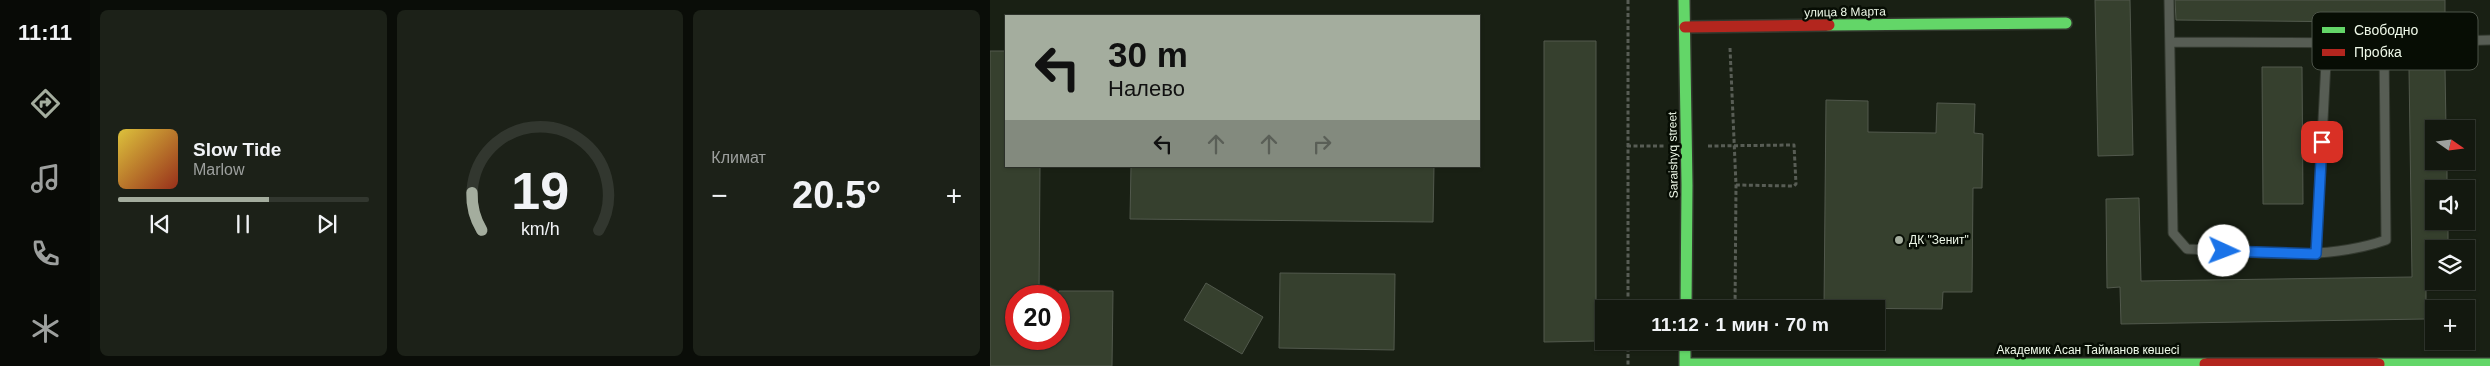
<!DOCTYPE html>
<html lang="ru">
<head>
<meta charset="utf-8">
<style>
	body { margin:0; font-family:Arial,sans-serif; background:#1c2118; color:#f1f3f6; height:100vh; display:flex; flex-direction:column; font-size:19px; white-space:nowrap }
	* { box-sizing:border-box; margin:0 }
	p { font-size:16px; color:#9da09e }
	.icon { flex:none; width:28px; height:28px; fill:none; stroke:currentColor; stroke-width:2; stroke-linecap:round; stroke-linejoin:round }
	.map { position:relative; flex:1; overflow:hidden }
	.sheet { display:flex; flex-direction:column; gap:10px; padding:10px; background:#0a0d08; width:900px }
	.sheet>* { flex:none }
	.hud { position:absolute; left:15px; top:15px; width:475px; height:152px; border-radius:0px; box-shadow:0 1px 4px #0004,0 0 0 1px #32372f; background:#a4ad9e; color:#111; overflow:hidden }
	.needle { width:32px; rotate:104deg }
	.tools { position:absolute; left:1435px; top:120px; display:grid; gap:10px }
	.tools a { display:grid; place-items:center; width:50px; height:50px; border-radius:0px; background:#13180f; box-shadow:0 1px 4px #0004,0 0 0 1px #32372f; font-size:25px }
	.speed { position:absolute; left:15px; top:285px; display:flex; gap:10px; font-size:25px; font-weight:700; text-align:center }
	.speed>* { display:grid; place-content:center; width:65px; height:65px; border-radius:50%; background:#13180f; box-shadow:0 1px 4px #0004,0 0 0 1px #32372f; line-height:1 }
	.speed .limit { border:8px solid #d22; background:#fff; color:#111 }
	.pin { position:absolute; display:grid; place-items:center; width:42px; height:42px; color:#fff; margin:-21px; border-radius:10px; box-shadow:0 2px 8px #0006 }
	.me { position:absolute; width:55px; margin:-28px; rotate:92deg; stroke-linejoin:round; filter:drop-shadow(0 0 4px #0008) }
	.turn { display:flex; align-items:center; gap:18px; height:105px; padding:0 20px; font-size:22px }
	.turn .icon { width:65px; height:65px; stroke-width:2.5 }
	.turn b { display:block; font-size:35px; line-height:42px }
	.lanes { display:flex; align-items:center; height:48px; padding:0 20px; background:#0003; justify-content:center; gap:25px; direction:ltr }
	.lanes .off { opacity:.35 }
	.big { font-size:38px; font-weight:700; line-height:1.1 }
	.sheet .tile { flex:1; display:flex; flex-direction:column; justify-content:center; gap:8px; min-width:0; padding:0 18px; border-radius:8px; background:#1c2118 }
	.sheet .dial { align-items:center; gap:0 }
	.dial svg { height:130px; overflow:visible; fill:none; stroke:#32372f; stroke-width:7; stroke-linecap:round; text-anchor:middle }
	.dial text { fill:#f1f3f6; stroke:none }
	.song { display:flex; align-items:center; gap:15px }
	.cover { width:60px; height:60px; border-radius:8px; background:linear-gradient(135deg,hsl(50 70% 55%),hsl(10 70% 35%)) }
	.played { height:5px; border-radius:2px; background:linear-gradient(90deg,#a4ad9e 60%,#32372f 60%) }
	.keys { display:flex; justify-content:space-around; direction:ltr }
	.heat { display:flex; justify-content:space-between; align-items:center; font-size:28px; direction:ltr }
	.sheet .tiles { flex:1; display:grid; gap:10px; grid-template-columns:repeat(3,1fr) }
	.trip { position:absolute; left:605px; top:300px; width:290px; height:50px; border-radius:0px; background:#13180f; box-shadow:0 1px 4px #0004,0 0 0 1px #32372f; font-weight:700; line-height:50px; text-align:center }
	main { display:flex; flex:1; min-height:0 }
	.tab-bar { display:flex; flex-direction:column; width:90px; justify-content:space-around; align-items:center; background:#080a06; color:#9da09e }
	.tab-bar .icon { width:35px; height:35px }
	.tab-bar .active { color:#a4ad9e }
	.tab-bar b { font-size:22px; color:#f1f3f6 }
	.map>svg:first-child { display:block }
	.building { fill:#36402e; stroke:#52594d }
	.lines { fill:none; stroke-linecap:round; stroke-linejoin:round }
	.lane-casing { stroke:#33392f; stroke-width:11 }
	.fast-casing { stroke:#33392f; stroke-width:14 }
	.jam-casing { stroke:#33392f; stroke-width:14 }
	.path { stroke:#585d55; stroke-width:3; stroke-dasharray:4 2.5; stroke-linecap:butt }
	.lane { stroke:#575d54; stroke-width:9 }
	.fast { stroke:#63d668; stroke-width:11 }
	.jam { stroke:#b3261e; stroke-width:11 }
	.route-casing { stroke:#114b97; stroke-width:12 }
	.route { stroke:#1a73e8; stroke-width:9 }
	.poi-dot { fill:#a4ad9e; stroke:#070d04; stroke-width:2 }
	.labels { text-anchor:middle; stroke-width:5; stroke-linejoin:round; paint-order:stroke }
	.street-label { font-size:12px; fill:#eff9e9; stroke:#070d04 }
	.poi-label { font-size:12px; fill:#eff9e9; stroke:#070d04; text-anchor:start }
	.key { fill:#070d04; stroke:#4d5449; stroke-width:1 }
	.key-label { font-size:14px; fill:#eff9e9 }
</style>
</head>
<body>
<main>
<nav class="tab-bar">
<b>11:11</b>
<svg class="icon active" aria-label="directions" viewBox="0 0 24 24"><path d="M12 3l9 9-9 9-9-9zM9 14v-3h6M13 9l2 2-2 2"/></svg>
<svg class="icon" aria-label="music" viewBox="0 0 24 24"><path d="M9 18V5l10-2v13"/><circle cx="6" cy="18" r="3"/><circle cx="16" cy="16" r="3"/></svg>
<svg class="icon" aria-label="phone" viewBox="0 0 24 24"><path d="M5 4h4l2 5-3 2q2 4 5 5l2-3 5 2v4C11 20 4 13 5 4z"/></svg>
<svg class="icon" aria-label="climate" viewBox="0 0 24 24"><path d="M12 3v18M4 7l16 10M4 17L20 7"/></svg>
</nav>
<section class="sheet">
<div class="tiles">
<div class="tile">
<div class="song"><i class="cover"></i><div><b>Slow Tide</b><p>Marlow</p></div></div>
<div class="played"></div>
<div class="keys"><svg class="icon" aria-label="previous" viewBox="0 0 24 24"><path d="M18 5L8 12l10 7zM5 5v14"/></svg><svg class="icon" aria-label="pause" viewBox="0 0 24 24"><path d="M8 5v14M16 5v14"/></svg><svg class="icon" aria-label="next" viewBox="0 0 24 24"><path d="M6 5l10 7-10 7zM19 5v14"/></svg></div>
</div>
<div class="tile dial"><svg viewBox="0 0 100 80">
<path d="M14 69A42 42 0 1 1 86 69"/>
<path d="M14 69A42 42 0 0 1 8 46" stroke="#a4ad9e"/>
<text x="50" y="56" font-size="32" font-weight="700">19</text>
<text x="50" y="72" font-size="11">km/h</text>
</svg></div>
<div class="tile"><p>Климат</p>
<div class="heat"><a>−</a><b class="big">20.5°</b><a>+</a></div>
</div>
</div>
</section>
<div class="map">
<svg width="1500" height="366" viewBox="0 0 1500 366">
	<rect width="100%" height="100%" fill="#192014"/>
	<path class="building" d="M1105 0H1140L1143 155 1108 156Z
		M1185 0H1455V23L1186 20Z
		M554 41H606V341L554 342Z
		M0 51H16V166H50L49 296H26V339H69V291H123L122 366H0Z
		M1272 67H1312L1313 204H1273Z
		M1455 68 1456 129H1444V161H1457V189H1444V221H1458V249H1444V287H1436V319L1131 324 1130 287 1117 288 1116 199 1149 198 1151 281 1422 277 1419 69Z
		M836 100 878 101V132L946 133 947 103 985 104 984 133 993 134 992 188H983L982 292H953L952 309 834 308Z
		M141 166H444L443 222 140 219Z
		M290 273 405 274 404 350 289 348Z
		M216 283 273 317 252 354 194 320Z"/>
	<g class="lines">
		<g class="lane-casing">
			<path id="lane" d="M1179 0 1183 233 1197 249C1263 252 1333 262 1396 240L1394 43 1500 40
				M1180 42 1394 43
				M1326 254 1337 43"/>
		</g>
		<g class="fast-casing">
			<path id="fast" d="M694 0 697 185 696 309
				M839 25 1076 23
				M695 341V366
				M695 364H1215
				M1389 364H1500"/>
		</g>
		<g class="jam-casing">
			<path id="jam" d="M695 27 839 25
				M1215 364H1389"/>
		</g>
		<path class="path" d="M638 0V309
			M740 48 746 185 745 309
			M637 146H676
			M718 146 804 145 806 184 804 186 746 185
			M638 341V366"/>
		<use href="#lane" class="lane"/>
		<use href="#fast" class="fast"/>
		<use href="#jam" class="jam"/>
	</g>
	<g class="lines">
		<g class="route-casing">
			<path id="route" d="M1234 251 1326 254 1332 142"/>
		</g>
		<use href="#route" class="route"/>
	</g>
	<circle class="poi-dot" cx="909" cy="240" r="5"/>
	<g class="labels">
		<g class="street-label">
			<text transform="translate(855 12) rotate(-1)" y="4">улица 8 Марта</text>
			<text transform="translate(683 155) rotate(-91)" y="4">Saraishyq street</text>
			<text x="1098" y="354">Академик Асан Тайманов көшесі</text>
		</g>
		<g class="poi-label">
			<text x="919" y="244">ДК "Зенит"</text>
		</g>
	</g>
	<rect x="1322" y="12" width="166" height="58" rx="8" class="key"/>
	<rect x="1332" y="27" width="23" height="6" fill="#63d668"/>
	<rect x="1332" y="49" width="23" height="7" fill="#b3261e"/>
	<g class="key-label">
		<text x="1364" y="35">Свободно</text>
		<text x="1364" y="57">Пробка</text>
	</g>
</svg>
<div class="tools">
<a><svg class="needle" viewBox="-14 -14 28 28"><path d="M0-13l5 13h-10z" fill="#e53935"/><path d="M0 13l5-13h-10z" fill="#9da09e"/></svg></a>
<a><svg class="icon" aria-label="sound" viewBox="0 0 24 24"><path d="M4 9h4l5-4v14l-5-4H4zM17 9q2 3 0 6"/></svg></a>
<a><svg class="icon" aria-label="layers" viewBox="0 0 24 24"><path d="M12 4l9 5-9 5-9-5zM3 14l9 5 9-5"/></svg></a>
<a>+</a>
</div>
<div class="speed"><div class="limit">20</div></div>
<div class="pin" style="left:1332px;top:142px;background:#d93025"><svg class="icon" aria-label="arrive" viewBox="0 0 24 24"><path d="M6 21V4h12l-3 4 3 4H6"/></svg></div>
<svg class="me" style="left:1234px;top:251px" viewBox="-20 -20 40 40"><circle r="19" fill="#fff"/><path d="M0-13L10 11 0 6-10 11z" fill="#1a73e8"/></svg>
<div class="trip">11:12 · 1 мин · 70 m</div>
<div class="hud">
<div class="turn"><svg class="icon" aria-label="left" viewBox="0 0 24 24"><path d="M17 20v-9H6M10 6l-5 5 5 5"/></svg><div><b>30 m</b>Налево</div></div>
<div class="lanes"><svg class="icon" aria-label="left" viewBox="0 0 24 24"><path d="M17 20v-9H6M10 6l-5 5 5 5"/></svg><svg class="icon off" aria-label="ahead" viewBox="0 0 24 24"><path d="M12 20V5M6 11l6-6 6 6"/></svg><svg class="icon off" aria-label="ahead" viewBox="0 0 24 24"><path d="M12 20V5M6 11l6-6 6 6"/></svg><svg class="icon off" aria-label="right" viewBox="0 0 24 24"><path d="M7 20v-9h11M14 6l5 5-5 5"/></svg></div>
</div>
</div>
</main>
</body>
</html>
